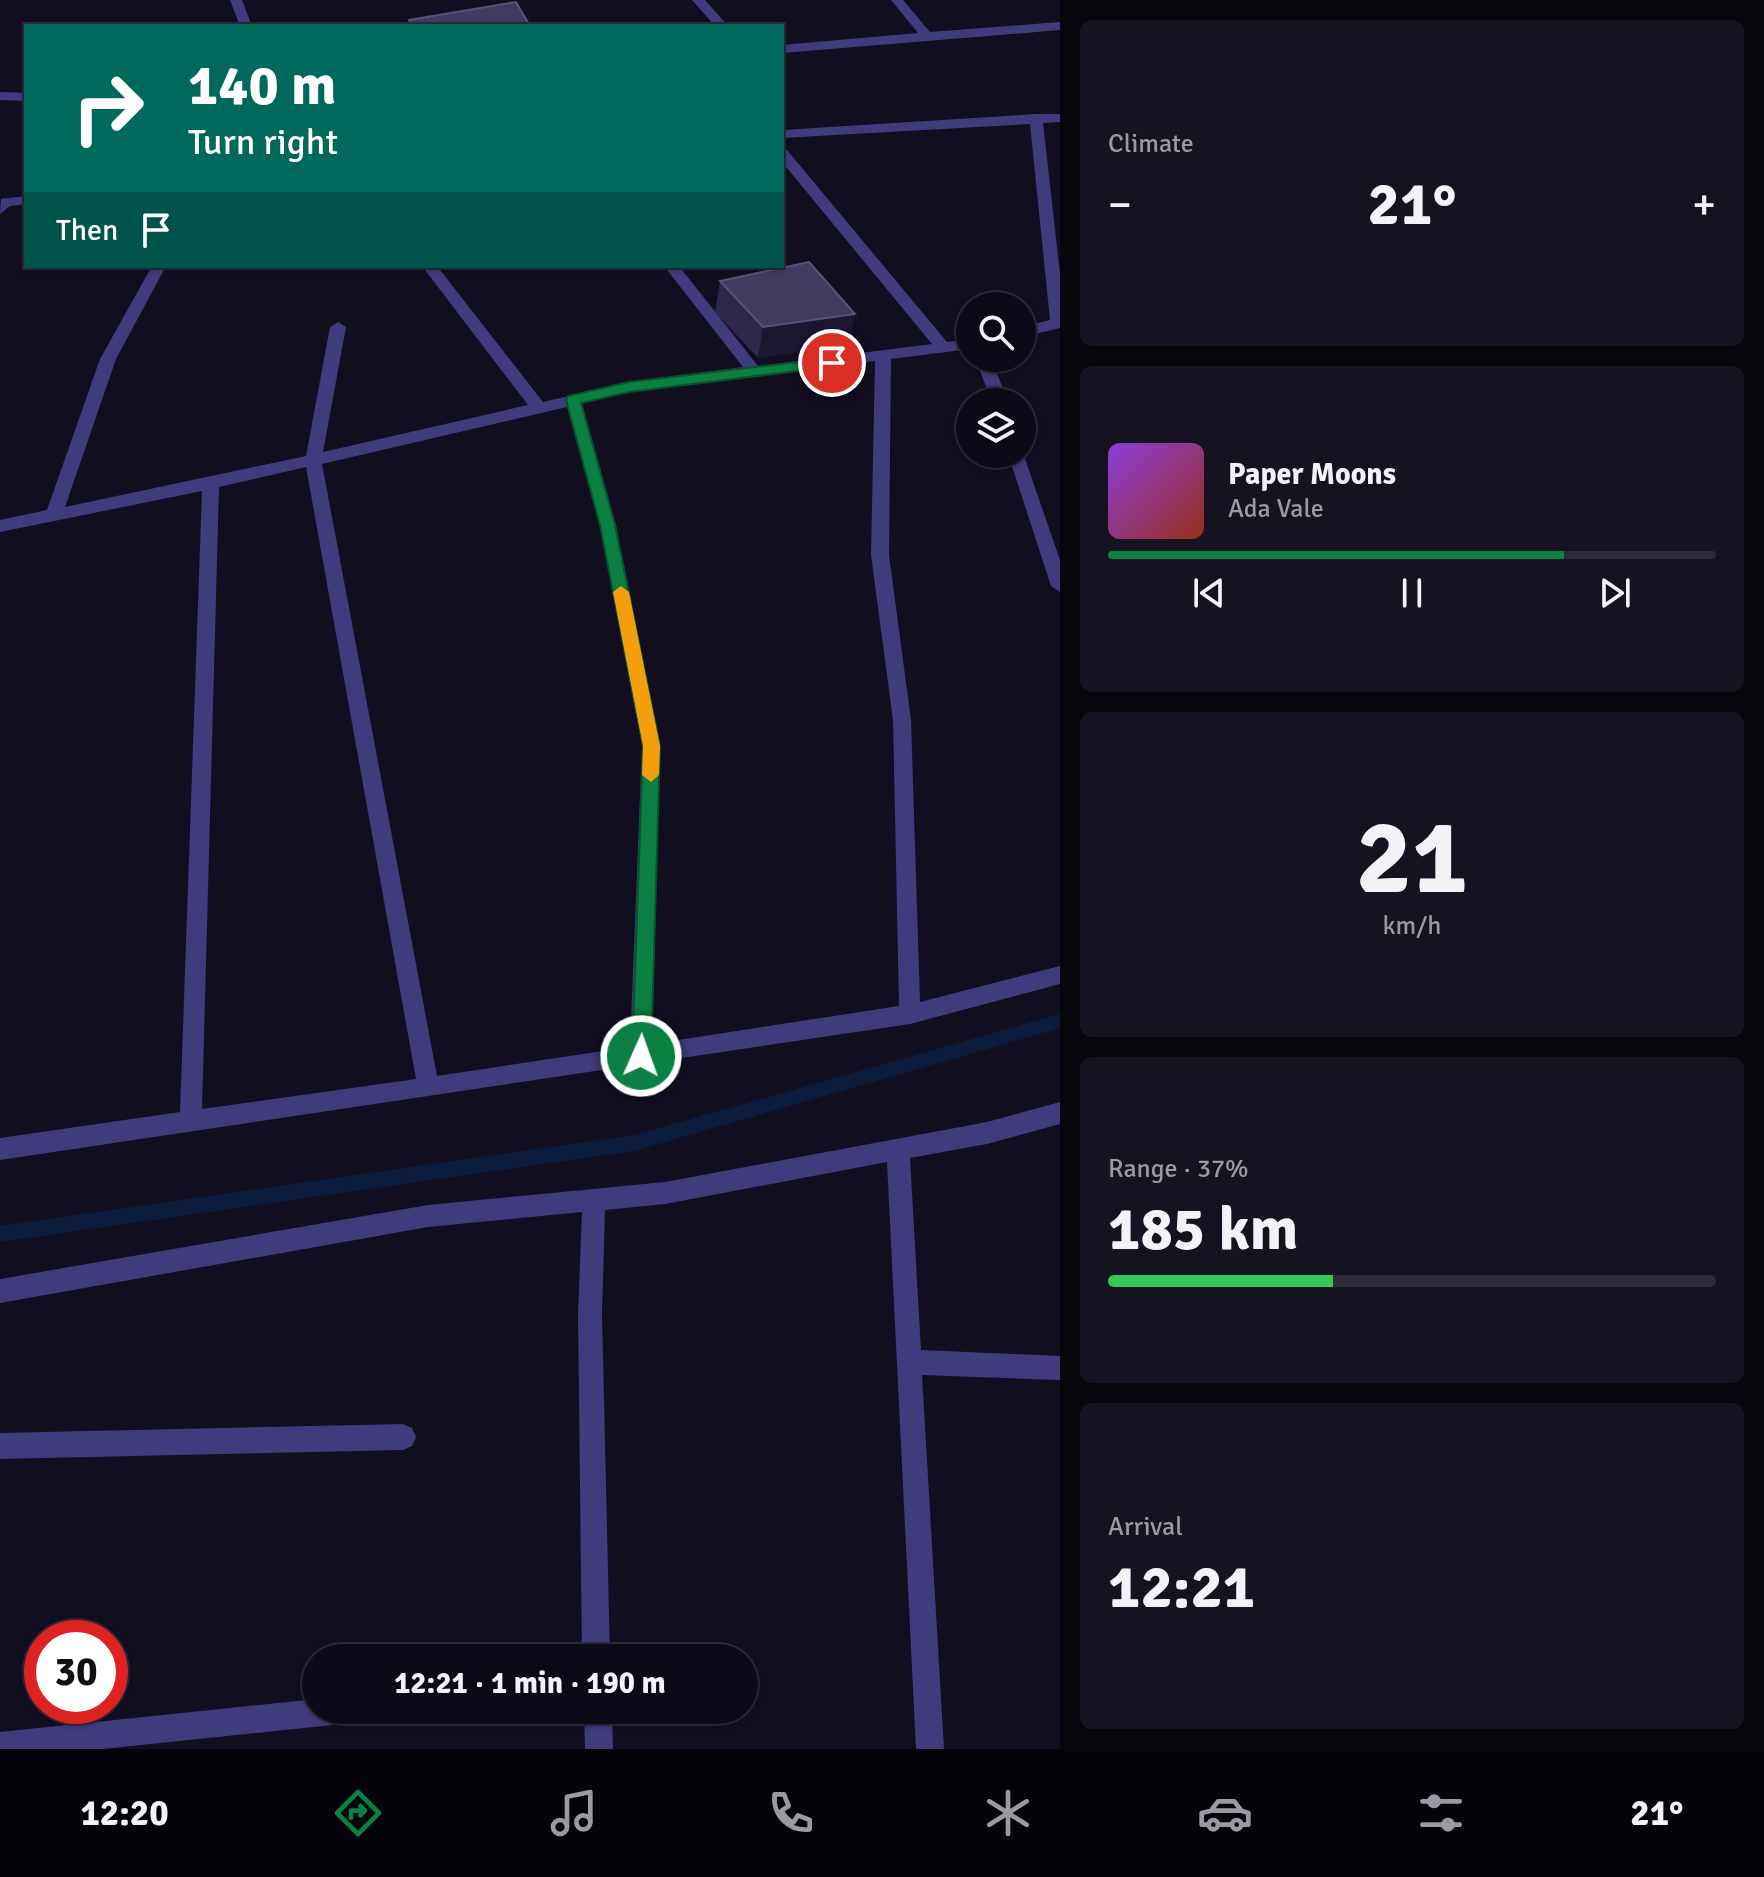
<!DOCTYPE html>
<html lang="en">
<head>
<meta charset="utf-8">
<style>
	body { margin:0; font-family:Signika,sans-serif; background:#161321; color:#f1f3f6; height:100vh; display:flex; flex-direction:column; font-size:30px; white-space:nowrap }
	* { box-sizing:border-box; margin:0 }
	p { font-size:26px; color:#9a9aa2 }
	.icon { flex:none; width:44px; height:44px; fill:none; stroke:currentColor; stroke-width:2; stroke-linecap:round; stroke-linejoin:round }
	.map { position:relative; flex:1; overflow:hidden }
	.details { display:flex; flex-direction:column; gap:20px; padding:20px; background:#07060d; width:704px }
	.details>* { flex:none }
	.top-card { position:absolute; left:24px; top:24px; width:760px; height:244px; border-radius:0px; box-shadow:0 2px 6px #0004,0 0 0 2px #2d2b37; background:#00695c; color:#fff; overflow:hidden }
	.buttons { position:absolute; left:956px; top:292px; display:grid; gap:16px }
	.buttons a { display:grid; place-items:center; width:80px; height:80px; border-radius:50%; background:#0d0a18; box-shadow:0 2px 6px #0004,0 0 0 2px #2d2b37; font-size:40px }
	.speed { position:absolute; left:24px; top:1620px; display:flex; gap:16px; font-size:40px; font-weight:700; text-align:center }
	.speed>* { display:grid; place-content:center; width:104px; height:104px; border-radius:50%; background:#0d0a18; box-shadow:0 2px 6px #0004,0 0 0 2px #2d2b37; line-height:1 }
	.speed .limit { border:12px solid #d22; background:#fff; color:#111 }
	.pin { position:absolute; display:grid; place-items:center; width:68px; height:68px; color:#fff; margin:-34px; border:4px solid #fff; border-radius:50%; box-shadow:0 2px 8px #0007 }
	.me { position:absolute; width:88px; margin:-44px; rotate:2deg; stroke-linejoin:round; filter:drop-shadow(0 0 6px #0008) }
	.turn { display:flex; align-items:center; gap:28px; height:168px; padding:0 32px; font-size:36px }
	.turn .icon { width:104px; height:104px; stroke-width:2.5 }
	.turn b { display:block; font-size:56px; line-height:68px }
	.then { display:flex; align-items:center; height:76px; padding:0 32px; background:#0003; gap:16px; font-size:30px }
	.big { font-size:60px; font-weight:700; line-height:1.1 }
	.details .tile { flex:1; display:flex; flex-direction:column; justify-content:center; gap:12px; min-width:0; padding:0 28px; border-radius:12px; background:#161321 }
	.details .dial { align-items:center; gap:0 }
	.dial b { font-size:104px; line-height:1 }
	.song { display:flex; align-items:center; gap:24px }
	.cover { width:96px; height:96px; border-radius:12px; background:linear-gradient(135deg,hsl(270 70% 55%),hsl(10 70% 35%)) }
	.played { height:8px; border-radius:4px; background:linear-gradient(90deg,#0b8043 75%,#2d2b37 75%) }
	.keys { display:flex; justify-content:space-around; direction:ltr }
	.heat { display:flex; justify-content:space-between; align-items:center; font-size:44px; direction:ltr }
	.charge { height:12px; border-radius:6px; background:linear-gradient(90deg,#34c759 37%,#2d2b37 0) }
	.trip { position:absolute; left:302px; top:1644px; width:456px; height:80px; border-radius:40px; background:#0d0a18; box-shadow:0 2px 6px #0004,0 0 0 2px #2d2b37; font-weight:700; line-height:80px; text-align:center }
	.tabs { display:flex; height:128px; justify-content:space-around; align-items:center; background:#05040a; color:#9a9aa2 }
	.tabs .icon { width:56px; height:56px }
	.tabs .selected { color:#0b8043 }
	.tabs b { font-size:36px; color:#f1f3f6 }
	main { display:flex; flex:1; min-height:0 }
	.map>svg:first-child { display:block }
	.lines { fill:none; stroke-linecap:round; stroke-linejoin:round }
	.stream { fill:#0c1b3b; fill-rule:evenodd }
	.street { fill:#403b7c; fill-rule:evenodd }
	.wall { fill:#30284c }
	.shaded-wall { fill:#1c1633 }
	.building { fill:#423a5f; stroke:#595178; stroke-width:2 }
	.route { fill:#0b8043; stroke:#07532c; stroke-width:2 }
	.slow { fill:#f59e0b }
</style>
</head>
<body>
<main>
<div class="map">
<svg width="1060" height="1749" viewBox="0 0 1060 1749">
	<rect width="100%" height="100%" fill="#110e20"/>
	<g class="lines">
		<path class="stream" d="M1060 1014V1028L634 1151 0 1242V1226L634 1135Z"/>
		<path class="street" d="M230 0H242L252 26H240Z
			M692 0H705L728 26H715Z
			M891 0H903L930 32 1060 22V30L782 53V45L918 33Z
			M0 92 26 93V101L0 100Z
			M1036 114H1060V122L1043 123 1060 274V328L1022 337V327L1050 320 1030 124 782 138V130Z
			M782 149 787 150 947 342 970 339V349L891 359 889 555 911 720 920 1002 1060 966V984L910 1024 0 1160V1138L180 1112 202 491 0 532V520L47 510 100 359 152 266H166L116 359 65 507 306 456 330 327 338 322 346 327 323 452 528 405 422 266H437L543 402 629 382 743 367 664 266H679L758 366 932 344 782 162ZM875 361 871 555 893 720 899 1006 652 1044 660 746 616 525 582 403 629 392ZM567 407 600 525 642 746 630 1047 437 1076 322 464ZM306 467 416 1079 202 1109 219 487Z
			M26 196V204L10 206 0 214 1 199Z
			M975 358H991L1008 402H992Z
			M1022 450 1060 560V592L1051 586 1008 454H1022Z
			M1060 1102V1124L987 1144 910 1158 921 1350 1060 1356V1380L922 1375 944 1749H916L887 1162 665 1204 605 1210 602 1313 610 1658H582L578 1313 582 1212 428 1227 0 1303V1279L428 1205 665 1182 987 1122Z
			M403 1424 412 1428 416 1437 412 1446 403 1450 0 1459V1433Z
			M316 1699V1710H356L352 1720 342 1724 103 1749H0V1732Z
			M584 1710H612L613 1749H585Z"/>
	</g>
	<path class="wall" d="M720 281 855 314 848 345 758 358 715 312Z"/>
	<path class="shaded-wall" d="M855 314 848 345 758 358 763 327Z"/>
	<path class="building" d="M516 2 530 26H413L409 20Z
		M809 262 855 314 763 327 720 281Z"/>
	<path class="route" d="M832 358 839 363 837 366 629 392 581 403 615 525 660 746 651 1056 648 1063 641 1066 634 1063 632 1056 643 746 600 525 566 400 568 396 629 382Z"/>
	<path class="slow" d="M621 586 629 592 660 746 659 775 651 782 642 775 643 746 613 592Z"/>
</svg>
<div class="buttons">
<a><svg class="icon" aria-label="search" viewBox="0 0 24 24"><circle cx="10" cy="10" r="6"/><path d="M15 15l6 6"/></svg></a>
<a><svg class="icon" aria-label="layers" viewBox="0 0 24 24"><path d="M12 4l9 5-9 5-9-5zM3 14l9 5 9-5"/></svg></a>
</div>
<div class="speed"><div class="limit">30</div></div>
<div class="pin" style="left:832px;top:363px;background:#d93025"><svg class="icon" aria-label="arrive" viewBox="0 0 24 24"><path d="M6 21V4h12l-3 4 3 4H6"/></svg></div>
<svg class="me" style="left:641px;top:1056px" viewBox="-20 -20 40 40"><circle r="17" fill="#0b8043" stroke="#fff" stroke-width="3"/><path d="M0-11L8 9 0 5-8 9z" fill="#fff"/></svg>
<div class="trip">12:21 · 1 min · 190 m</div>
<div class="top-card">
<div class="turn"><svg class="icon" aria-label="right" viewBox="0 0 24 24"><path d="M7 20v-9h11M14 6l5 5-5 5"/></svg><div><b>140 m</b>Turn right</div></div>
<div class="then">Then<svg class="icon" aria-label="arrive" viewBox="0 0 24 24"><path d="M6 21V4h12l-3 4 3 4H6"/></svg></div>
</div>
</div>
<section class="details">
<div class="tile"><p>Climate</p>
<div class="heat"><a>−</a><b class="big">21°</b><a>+</a></div>
</div>
<div class="tile">
<div class="song"><i class="cover"></i><div><b>Paper Moons</b><p>Ada Vale</p></div></div>
<div class="played"></div>
<div class="keys"><svg class="icon" aria-label="previous" viewBox="0 0 24 24"><path d="M18 5L8 12l10 7zM5 5v14"/></svg><svg class="icon" aria-label="pause" viewBox="0 0 24 24"><path d="M8 5v14M16 5v14"/></svg><svg class="icon" aria-label="next" viewBox="0 0 24 24"><path d="M6 5l10 7-10 7zM19 5v14"/></svg></div>
</div>
<div class="tile dial"><b>21</b><p>km/h</p></div>
<div class="tile"><p>Range · 37%</p><b class="big">185 km</b><div class="charge"></div></div>
<div class="tile"><p>Arrival</p><b class="big">12:21</b></div>
</section>
</main>
<nav class="tabs">
<b>12:20</b>
<svg class="icon selected" aria-label="directions" viewBox="0 0 24 24"><path d="M12 3l9 9-9 9-9-9zM9 14v-3h6M13 9l2 2-2 2"/></svg>
<svg class="icon" aria-label="music" viewBox="0 0 24 24"><path d="M9 18V5l10-2v13"/><circle cx="6" cy="18" r="3"/><circle cx="16" cy="16" r="3"/></svg>
<svg class="icon" aria-label="phone" viewBox="0 0 24 24"><path d="M5 4h4l2 5-3 2q2 4 5 5l2-3 5 2v4C11 20 4 13 5 4z"/></svg>
<svg class="icon" aria-label="climate" viewBox="0 0 24 24"><path d="M12 3v18M4 7l16 10M4 17L20 7"/></svg>
<svg class="icon" aria-label="car" viewBox="0 0 24 24"><path d="M5 17H2v-5l4-1 3-4h7l3 4 3 1v5h-3M9 17h6M6 11h13"/><circle cx="7" cy="17" r="2"/><circle cx="17" cy="17" r="2"/></svg>
<svg class="icon" aria-label="filters" viewBox="0 0 24 24"><path d="M4 7h16M4 17h16"/><circle cx="9" cy="7" r="2"/><circle cx="15" cy="17" r="2"/></svg>
<b>21°</b>
</nav>
</body>
</html>
